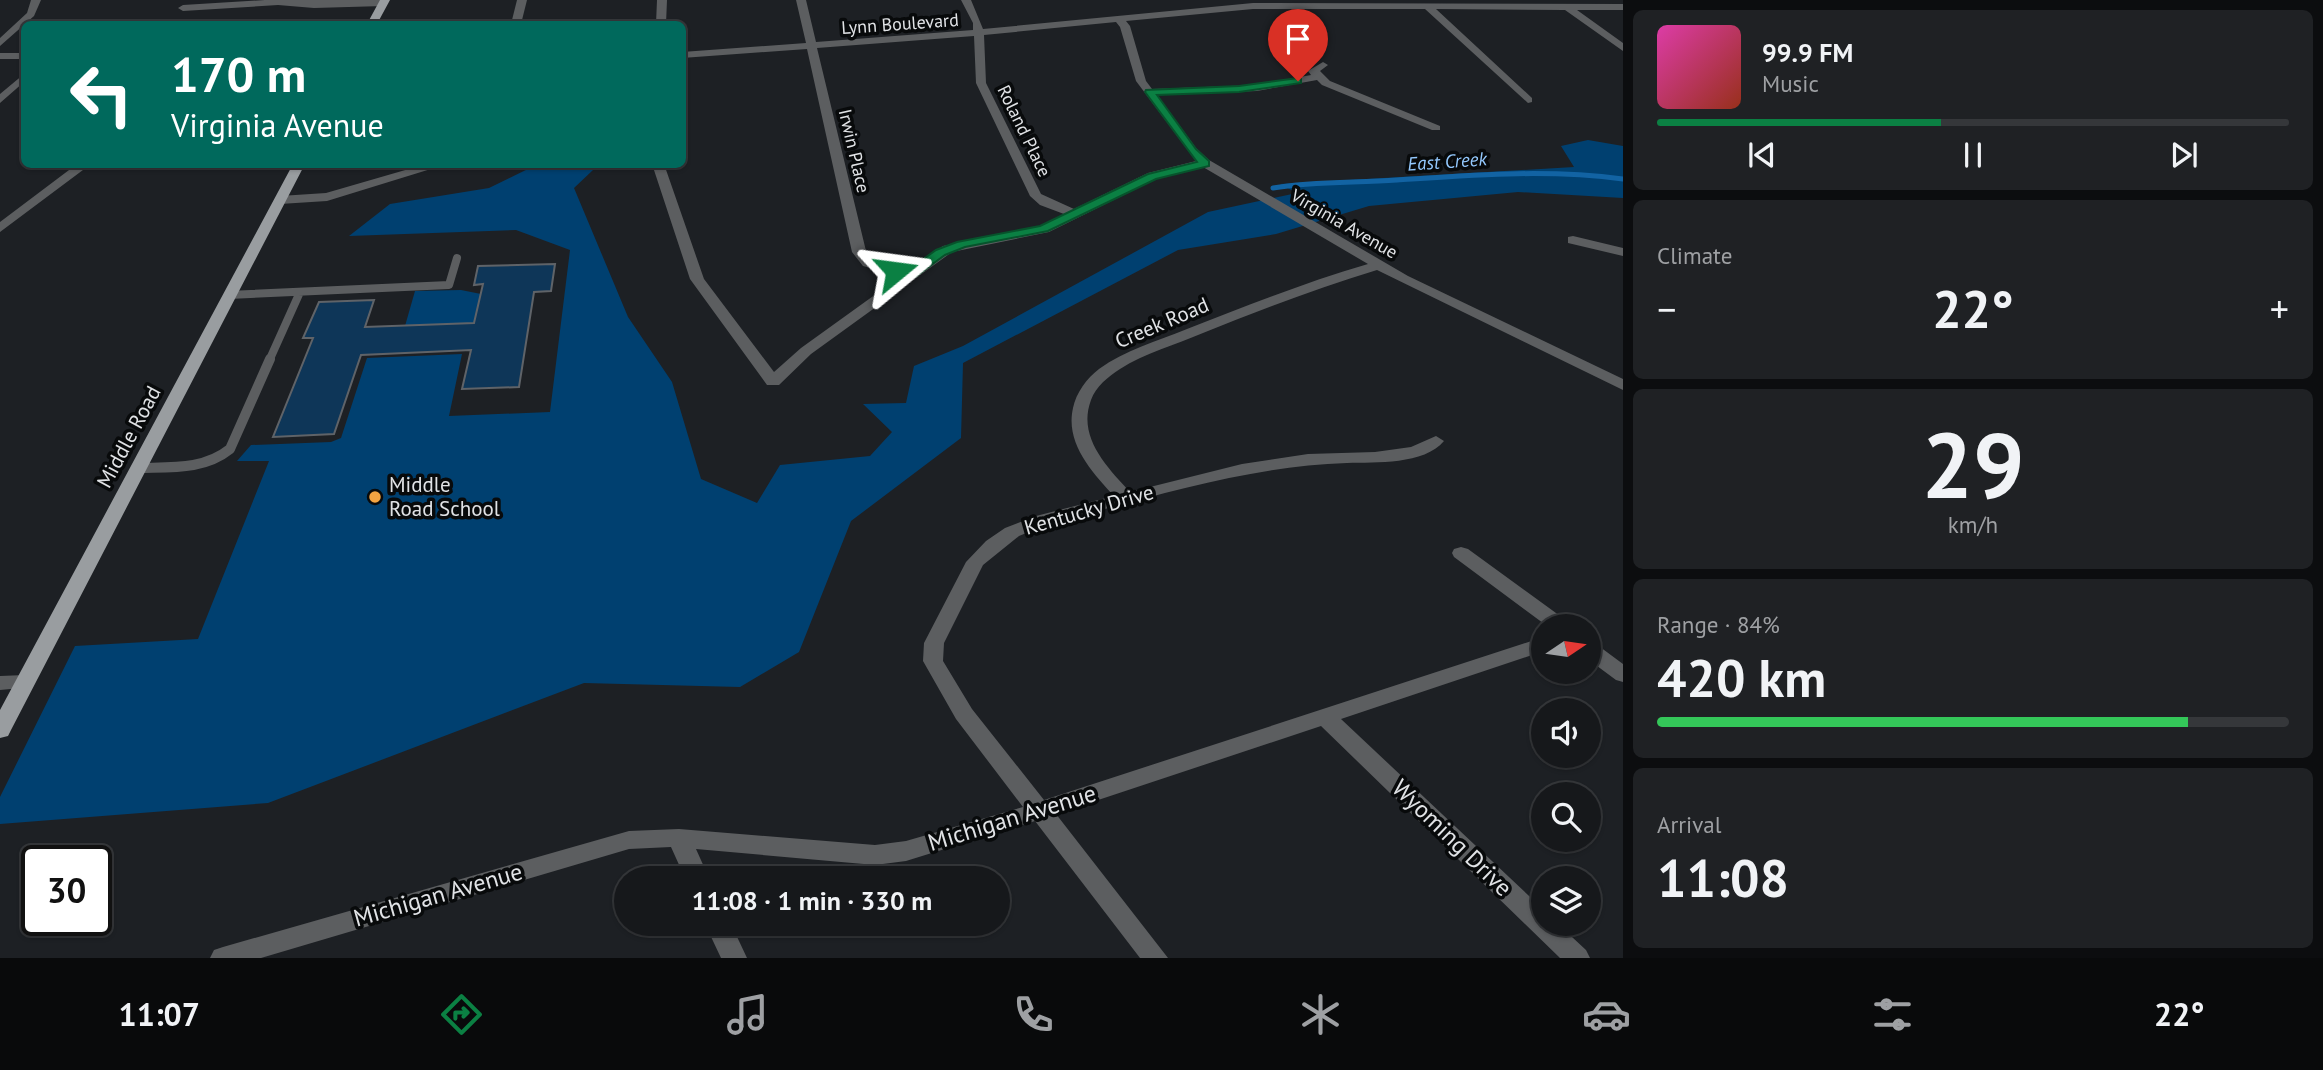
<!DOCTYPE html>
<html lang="en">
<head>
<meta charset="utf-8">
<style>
	body { margin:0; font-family:"PT Sans",sans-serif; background:#1f2124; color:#f1f3f6; height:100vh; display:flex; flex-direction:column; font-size:26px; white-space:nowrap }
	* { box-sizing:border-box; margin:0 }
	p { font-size:23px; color:#9ea0a3 }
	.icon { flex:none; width:38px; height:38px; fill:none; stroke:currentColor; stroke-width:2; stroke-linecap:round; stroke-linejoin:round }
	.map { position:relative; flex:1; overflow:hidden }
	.sheet { display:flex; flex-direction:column; gap:10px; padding:10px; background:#0c0d0f; width:700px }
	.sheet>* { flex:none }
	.banner { position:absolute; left:21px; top:21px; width:665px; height:147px; border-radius:10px; box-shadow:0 2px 5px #0004,0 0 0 2px #35373a; background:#00695c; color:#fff; overflow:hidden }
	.needle { width:46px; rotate:77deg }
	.controls { position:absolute; left:1531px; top:614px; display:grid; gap:14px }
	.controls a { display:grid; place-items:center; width:70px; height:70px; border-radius:50%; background:#16181b; box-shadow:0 2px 5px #0004,0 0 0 2px #35373a; font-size:35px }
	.speed { position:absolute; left:21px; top:845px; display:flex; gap:14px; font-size:35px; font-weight:700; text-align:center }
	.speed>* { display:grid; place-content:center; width:91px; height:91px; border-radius:50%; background:#16181b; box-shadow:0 2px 5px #0004,0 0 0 2px #35373a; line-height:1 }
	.speed .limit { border:4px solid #111; border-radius:10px; background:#fff; color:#111 }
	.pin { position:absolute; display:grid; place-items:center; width:60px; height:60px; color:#fff; margin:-72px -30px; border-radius:50% 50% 50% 0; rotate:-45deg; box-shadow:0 0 7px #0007 }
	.pin .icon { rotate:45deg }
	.me { position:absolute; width:77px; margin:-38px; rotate:74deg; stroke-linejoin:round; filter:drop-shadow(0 0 5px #0008) }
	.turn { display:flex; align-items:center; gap:24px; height:147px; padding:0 35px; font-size:32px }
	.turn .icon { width:91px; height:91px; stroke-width:2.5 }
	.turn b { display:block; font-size:49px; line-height:60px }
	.big { font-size:52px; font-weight:700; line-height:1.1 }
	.sheet .widget { flex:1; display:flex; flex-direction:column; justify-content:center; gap:10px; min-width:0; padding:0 24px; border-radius:10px; background:#1f2124 }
	.sheet .dial { align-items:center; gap:0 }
	.dial b { font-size:91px; line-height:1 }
	.song { display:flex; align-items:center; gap:21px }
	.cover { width:84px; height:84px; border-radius:10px; background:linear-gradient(135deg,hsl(320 70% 55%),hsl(10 70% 35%)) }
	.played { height:7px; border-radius:4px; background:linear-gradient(90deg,#0b8043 45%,#35373a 45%) }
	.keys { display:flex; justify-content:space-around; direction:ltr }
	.heat { display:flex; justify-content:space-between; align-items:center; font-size:38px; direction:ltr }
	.charge { height:10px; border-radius:5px; background:linear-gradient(90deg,#34c759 84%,#35373a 0) }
	.trip { position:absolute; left:614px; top:866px; width:396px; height:70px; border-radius:35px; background:#16181b; box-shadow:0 2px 5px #0004,0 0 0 2px #35373a; font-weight:700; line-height:70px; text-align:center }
	.menu { display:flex; height:112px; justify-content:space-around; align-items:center; background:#090a0b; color:#9ea0a3 }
	.menu .icon { width:49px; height:49px }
	.menu .on { color:#0b8043 }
	.menu b { font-size:32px; color:#f1f3f6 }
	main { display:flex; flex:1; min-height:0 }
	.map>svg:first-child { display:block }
	.green { fill:#004070 }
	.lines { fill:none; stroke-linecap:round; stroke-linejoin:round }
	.stream { stroke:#1263a3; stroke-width:5 }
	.building { fill:#0e3658; stroke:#5f6368; stroke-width:2 }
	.lane-far1 { stroke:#5c5e60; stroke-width:8 }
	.lane { stroke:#5c5e60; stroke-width:10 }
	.street { fill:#5c5e60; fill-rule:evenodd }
	.primary { fill:#999da0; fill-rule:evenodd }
	.route { fill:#0b8043; stroke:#07532c; stroke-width:2 }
	.poi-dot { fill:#f3a442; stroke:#080a0b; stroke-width:2.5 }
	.labels { text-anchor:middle; stroke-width:7; stroke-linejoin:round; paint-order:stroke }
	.far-street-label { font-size:18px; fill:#e1e3e6; stroke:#080a0b }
	.far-water-label { font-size:19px; font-style:italic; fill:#94c9fe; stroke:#080a0b }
	.street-label { font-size:21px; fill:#e1e3e6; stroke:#080a0b }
	.poi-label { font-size:21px; fill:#e1e3e6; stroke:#080a0b; text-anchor:start }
	.near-street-label { font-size:24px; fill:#e1e3e6; stroke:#080a0b }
</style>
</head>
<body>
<main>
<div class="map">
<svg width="1623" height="958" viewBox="0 0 1623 958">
	<rect width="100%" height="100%" fill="#1d2024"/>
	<path class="green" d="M1588 140 1623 146V198L1518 192 1369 206 1276 234 1178 250 963 363 961 438 851 521 799 652 740 687 584 683 268 803 0 824V797L75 646 198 639 269 461H237L251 445 331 442 341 438 367 358 462 354 449 416 550 412 570 250 516 230 349 236 390 204 489 188 536 165H589L593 170 574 188 628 317 672 382 701 479 757 503 780 465 870 456 892 432 863 404 906 403 914 366 963 346 1208 212 1297 193 1280 184 1574 167 1561 146Z
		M461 290 481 294 474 323 405 326 415 291Z"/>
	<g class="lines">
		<path class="stream" d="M1273 188C1314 181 1355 183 1397 180 1473 175 1547 169 1623 179"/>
	</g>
	<path class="building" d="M555 264 551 291 534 292 519 387 462 389 471 350 361 355 334 434 273 437 313 338H303L319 302 374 300 365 327 474 323 483 284 474 285 478 266Z"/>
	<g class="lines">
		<path class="lane-far1" d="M229 295 449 285 457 258
			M269 361 300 292"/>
		<path class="lane" d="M139 468C171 467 204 470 230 449L270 359"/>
		<path class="street" d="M31 0H41L34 16 0 46V38L27 13Z
			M265 0H383L388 3 383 6 314 8 278 5 183 11 178 8 183 5Z
			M517 0H527L521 24H511Z
			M657 0H667L666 24H656Z
			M796 0H806L816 42 973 30V23L961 0H971L983 29 1253 3 1623 4V10H1577L1623 43V51L1565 10 1436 9 1532 98V102L1528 103 1425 9H1253L1126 21 1130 26 1146 81 1152 89 1257 85 1311 75 1308 71 1323 62 1328 65 1320 71 1330 81 1440 126V130H1432L1322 85 1317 80 1257 91 1157 95 1196 148 1209 160 1408 276 1623 379V390L1377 270C1318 288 1260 310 1203 333 1175 345 1145 353 1120 369 1108 377 1096 386 1091 400 1077 437 1107 467 1130 492L1242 464 1308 454 1375 452 1411 447 1436 436 1444 441C1424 465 1376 462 1347 463 1245 466 1147 499 1048 524L1019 536 983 565 944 643 943 661 972 709 1044 800 1544 637V651L1341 719 1544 910V924H1558L1586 950 1590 958H1560L1321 726 1056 814 1168 958H1140L1035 821 906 861 875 865 696 849 709 878H685L671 847 629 849 261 958H210L214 950 223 947 629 831 679 829 875 845 906 841 1023 807 956 719 923 661 924 643 966 562 986 541 1005 528 1036 516 1114 496C1092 472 1065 443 1073 408 1076 393 1087 378 1099 369 1125 350 1157 341 1187 329 1246 306 1306 282 1368 264L1203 167 1156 179 1049 232 952 252 811 354 779 385H767L690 279 652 164H664L704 279 774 372 801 348 901 276 863 266 852 252 807 49 682 58V52L806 43ZM1116 22 1120 27 1136 81 1196 161 1148 173 1074 209 1041 194 986 83 984 35ZM974 36 976 83 1030 196 1040 205 1064 214 1040 226 943 246 909 270 873 260 866 251 817 48Z
			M0 53H24V59H0Z
			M24 74V82L0 103V94Z
			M77 164H91L0 232V222Z
			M426 164H447L327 201 280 204 274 200 280 196 326 193Z
			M1573 236 1623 248V256L1568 243V237Z
			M1461 547 1468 549 1567 621 1570 626H1547L1454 557 1452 553 1454 549Z
			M1589 642 1596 644 1623 664V682L1616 680 1589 660Z
			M25 675 32 677 35 682 32 687 0 690V676Z
			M705 924H731L747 958H721Z"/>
		<path class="primary" d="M380 0H390L377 24H367Z
			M293 164H305L11 730 8 736 0 738V710Z"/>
	</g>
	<path class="route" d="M1298 78 1301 79V83L1239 92 1157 95 1196 149 1209 161V166L1156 179 1048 231 965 247 945 255 915 277 896 275 890 271 896 267 908 270 936 250 957 242 1040 226 1148 174 1197 162 1145 92 1146 90 1239 86Z"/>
	<circle class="poi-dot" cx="375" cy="497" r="7"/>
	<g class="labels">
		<g class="far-street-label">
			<text transform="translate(900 24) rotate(-4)" y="6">Lynn Boulevard</text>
			<text transform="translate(1024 131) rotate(64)" y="6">Roland Place</text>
			<text transform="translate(854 151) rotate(77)" y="6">Irwin Place</text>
			<text transform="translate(1344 224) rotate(30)" y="6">Virginia Avenue</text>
		</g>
		<g class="far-water-label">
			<text transform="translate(1447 161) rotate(-4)" y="7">East Creek</text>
		</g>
		<g class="street-label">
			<text transform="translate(1162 323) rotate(-23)" y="7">Creek Road</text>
			<text transform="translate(129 437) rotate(-62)" y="7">Middle Road</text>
			<text transform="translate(1089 510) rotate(-16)" y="7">Kentucky Drive</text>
		</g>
		<g class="poi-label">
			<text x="389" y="492">Middle<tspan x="389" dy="24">Road School</tspan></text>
		</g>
		<g class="near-street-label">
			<text transform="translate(1012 818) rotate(-17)" y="8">Michigan Avenue</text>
			<text transform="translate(1452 838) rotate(44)" y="8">Wyoming Drive</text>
			<text transform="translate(438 895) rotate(-16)" y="8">Michigan Avenue</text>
		</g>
	</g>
</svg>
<div class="controls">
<a><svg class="needle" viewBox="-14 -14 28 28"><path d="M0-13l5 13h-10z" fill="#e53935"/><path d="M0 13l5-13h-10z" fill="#9ea0a3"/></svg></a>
<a><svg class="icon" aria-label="sound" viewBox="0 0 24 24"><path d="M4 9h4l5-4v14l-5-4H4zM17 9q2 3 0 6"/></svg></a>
<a><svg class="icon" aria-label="search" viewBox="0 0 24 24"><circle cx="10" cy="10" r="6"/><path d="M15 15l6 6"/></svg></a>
<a><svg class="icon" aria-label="layers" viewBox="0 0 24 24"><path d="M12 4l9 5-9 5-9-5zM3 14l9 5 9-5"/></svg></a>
</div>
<div class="speed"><div class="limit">30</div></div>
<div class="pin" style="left:1298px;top:81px;background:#d93025"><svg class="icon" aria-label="arrive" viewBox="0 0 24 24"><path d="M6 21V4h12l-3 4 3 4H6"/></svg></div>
<svg class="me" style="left:896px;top:271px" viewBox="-20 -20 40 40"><path d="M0-17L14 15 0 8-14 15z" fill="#0b8043" stroke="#fff" stroke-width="4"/></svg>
<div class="trip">11:08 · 1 min · 330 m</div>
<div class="banner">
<div class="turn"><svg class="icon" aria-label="left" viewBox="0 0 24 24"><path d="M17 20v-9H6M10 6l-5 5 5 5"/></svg><div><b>170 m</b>Virginia Avenue</div></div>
</div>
</div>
<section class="sheet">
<div class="widget">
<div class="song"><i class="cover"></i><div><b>99.9 FM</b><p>Music</p></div></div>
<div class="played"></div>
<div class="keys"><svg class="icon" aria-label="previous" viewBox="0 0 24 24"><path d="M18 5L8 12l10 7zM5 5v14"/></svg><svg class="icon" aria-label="pause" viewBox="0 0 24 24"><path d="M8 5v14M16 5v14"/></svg><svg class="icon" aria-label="next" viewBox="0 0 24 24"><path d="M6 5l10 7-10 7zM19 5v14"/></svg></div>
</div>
<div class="widget"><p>Climate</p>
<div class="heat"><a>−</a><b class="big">22°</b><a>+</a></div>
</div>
<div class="widget dial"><b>29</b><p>km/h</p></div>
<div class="widget"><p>Range · 84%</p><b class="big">420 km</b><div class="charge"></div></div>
<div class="widget"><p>Arrival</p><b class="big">11:08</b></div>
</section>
</main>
<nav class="menu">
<b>11:07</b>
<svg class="icon on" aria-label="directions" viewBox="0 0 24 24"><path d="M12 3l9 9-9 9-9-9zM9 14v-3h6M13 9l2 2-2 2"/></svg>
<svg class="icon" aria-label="music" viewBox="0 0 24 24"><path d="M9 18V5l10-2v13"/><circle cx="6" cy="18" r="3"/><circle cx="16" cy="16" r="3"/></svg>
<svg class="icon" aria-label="phone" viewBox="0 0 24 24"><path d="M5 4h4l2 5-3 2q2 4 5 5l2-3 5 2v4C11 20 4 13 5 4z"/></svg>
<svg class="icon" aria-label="climate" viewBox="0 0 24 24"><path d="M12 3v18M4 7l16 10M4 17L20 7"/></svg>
<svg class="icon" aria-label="car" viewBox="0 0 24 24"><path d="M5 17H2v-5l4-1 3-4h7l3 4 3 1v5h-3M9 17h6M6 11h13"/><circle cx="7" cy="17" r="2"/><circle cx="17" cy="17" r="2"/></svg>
<svg class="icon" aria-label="filters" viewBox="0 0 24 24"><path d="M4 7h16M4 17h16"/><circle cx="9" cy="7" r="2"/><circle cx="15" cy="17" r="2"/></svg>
<b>22°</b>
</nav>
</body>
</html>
